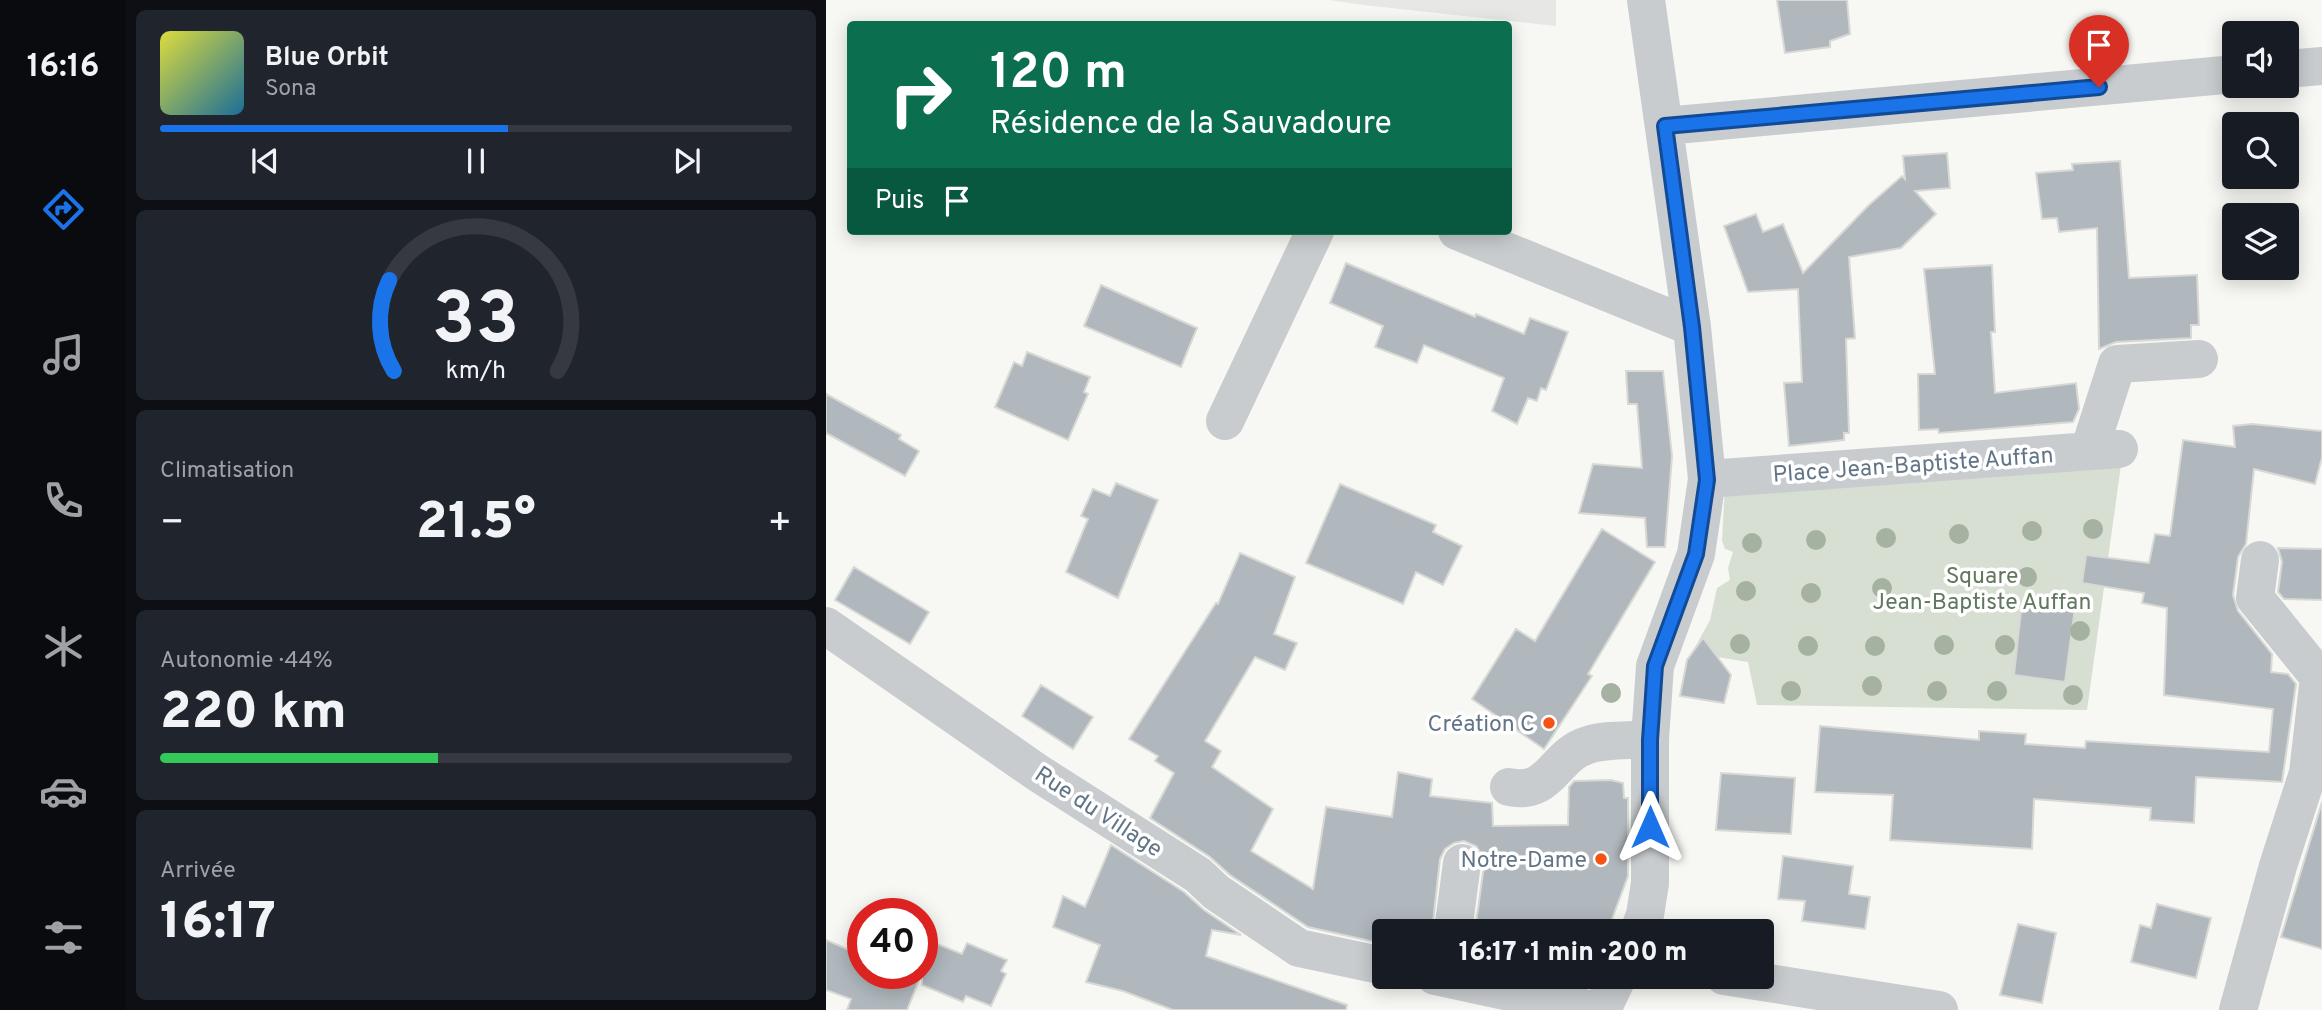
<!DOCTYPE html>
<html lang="fr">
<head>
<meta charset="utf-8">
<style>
	body { margin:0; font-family:Overpass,sans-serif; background:#20242c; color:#f1f3f6; height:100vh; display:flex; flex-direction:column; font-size:26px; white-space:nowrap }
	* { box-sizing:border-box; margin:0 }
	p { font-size:23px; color:#9ea1a6 }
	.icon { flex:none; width:38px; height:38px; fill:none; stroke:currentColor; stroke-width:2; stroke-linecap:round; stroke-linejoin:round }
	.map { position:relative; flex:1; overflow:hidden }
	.side { display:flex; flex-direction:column; gap:10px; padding:10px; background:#0d0f14; width:700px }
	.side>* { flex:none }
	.banner { position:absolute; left:21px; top:21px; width:665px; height:214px; border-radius:7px; box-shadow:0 4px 18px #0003; background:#0b6e4f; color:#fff; overflow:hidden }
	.controls { position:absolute; left:1396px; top:21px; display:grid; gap:14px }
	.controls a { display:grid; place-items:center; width:77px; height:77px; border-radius:7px; background:#171b24; box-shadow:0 4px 18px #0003; font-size:35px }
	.speed { position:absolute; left:21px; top:898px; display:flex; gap:14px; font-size:35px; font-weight:700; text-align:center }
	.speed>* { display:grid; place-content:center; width:91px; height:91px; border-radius:50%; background:#171b24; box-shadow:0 4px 18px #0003; line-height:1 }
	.speed .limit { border:10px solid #d22; background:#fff; color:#111 }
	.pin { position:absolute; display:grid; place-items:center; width:60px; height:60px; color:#fff; margin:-72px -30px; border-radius:50% 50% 50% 0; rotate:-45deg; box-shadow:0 0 7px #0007 }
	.pin .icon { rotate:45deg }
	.me { position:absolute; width:77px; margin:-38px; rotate:0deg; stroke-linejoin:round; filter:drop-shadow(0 0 5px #0008) }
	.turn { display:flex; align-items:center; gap:24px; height:147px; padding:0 28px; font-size:32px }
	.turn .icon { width:91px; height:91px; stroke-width:2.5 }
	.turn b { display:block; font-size:49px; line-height:60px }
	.then { display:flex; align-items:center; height:66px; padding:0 28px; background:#0003; gap:14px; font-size:26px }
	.big { font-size:52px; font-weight:800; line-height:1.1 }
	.side .tile { flex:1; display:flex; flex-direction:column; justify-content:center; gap:10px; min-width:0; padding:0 24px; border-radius:10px; background:#20242c }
	.side .dial { align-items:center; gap:0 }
	.dial svg { height:182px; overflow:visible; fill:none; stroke:#363941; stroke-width:7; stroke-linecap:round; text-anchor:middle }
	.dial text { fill:#f1f3f6; stroke:none }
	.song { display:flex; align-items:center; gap:21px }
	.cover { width:84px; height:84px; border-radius:10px; background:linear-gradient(135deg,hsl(60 70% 55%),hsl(200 70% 35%)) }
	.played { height:7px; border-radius:4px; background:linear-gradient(90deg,#1a73e8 55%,#363941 55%) }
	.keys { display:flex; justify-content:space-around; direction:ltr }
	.heat { display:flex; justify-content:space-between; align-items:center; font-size:38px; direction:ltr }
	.charge { height:10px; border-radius:5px; background:linear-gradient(90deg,#34c759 44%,#363941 0) }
	.trip { position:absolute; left:546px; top:919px; width:402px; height:70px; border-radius:7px; background:#171b24; box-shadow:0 4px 18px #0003; font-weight:800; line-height:70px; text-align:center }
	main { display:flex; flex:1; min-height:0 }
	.tabs { display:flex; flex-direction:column; width:126px; justify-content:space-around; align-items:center; background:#090b0e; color:#9ea1a6 }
	.tabs .icon { width:49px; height:49px }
	.tabs .active { color:#1a73e8 }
	.tabs b { font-size:32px; color:#f1f3f6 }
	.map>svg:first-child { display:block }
	.built { fill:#e7e8e6 }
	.green { fill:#d7dfd3 }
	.building { fill:#b0b8bd; stroke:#d8d8d5; stroke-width:2 }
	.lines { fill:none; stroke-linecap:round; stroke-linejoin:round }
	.minor { stroke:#c8cccf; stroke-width:38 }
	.tree { fill:#a5b1a1 }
	.route-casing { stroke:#114b97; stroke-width:18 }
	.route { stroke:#1a73e8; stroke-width:12 }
	.poi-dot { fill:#f55214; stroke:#fff; stroke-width:2.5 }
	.labels { text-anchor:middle; stroke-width:7; stroke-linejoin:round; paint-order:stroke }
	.street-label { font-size:23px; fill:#627587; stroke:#fff }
	.park-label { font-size:23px; fill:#62785e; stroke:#fff }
	.poi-label { font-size:23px; fill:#627587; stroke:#fff; text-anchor:end }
</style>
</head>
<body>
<main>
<nav class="tabs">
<b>16:16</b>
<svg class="icon active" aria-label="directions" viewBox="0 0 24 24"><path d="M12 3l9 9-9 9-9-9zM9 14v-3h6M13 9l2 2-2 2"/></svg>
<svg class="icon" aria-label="music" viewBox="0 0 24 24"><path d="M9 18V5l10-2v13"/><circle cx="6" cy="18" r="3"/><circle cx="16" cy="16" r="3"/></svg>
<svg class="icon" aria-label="phone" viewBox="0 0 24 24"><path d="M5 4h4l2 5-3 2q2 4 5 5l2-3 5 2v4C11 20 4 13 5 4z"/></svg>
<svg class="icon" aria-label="climate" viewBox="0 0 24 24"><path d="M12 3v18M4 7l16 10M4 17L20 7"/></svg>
<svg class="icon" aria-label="car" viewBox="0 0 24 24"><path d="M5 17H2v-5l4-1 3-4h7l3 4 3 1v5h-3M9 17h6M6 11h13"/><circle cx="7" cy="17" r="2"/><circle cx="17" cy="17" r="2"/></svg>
<svg class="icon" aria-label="filters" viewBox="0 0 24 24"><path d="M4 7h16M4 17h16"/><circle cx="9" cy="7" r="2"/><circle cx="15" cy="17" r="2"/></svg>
</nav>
<section class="side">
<div class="tile">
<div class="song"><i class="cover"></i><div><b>Blue Orbit</b><p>Sona</p></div></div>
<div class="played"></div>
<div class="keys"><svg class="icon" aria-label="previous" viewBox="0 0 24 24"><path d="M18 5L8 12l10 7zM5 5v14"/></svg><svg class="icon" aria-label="pause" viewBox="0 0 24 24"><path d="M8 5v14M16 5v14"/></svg><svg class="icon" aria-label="next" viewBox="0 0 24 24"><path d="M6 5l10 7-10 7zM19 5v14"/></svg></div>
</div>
<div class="tile dial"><svg viewBox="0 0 100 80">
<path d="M14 69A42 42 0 1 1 86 69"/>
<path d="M14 69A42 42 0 0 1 12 29" stroke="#1a73e8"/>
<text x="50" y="56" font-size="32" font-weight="700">33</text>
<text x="50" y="72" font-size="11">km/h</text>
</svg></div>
<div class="tile"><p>Climatisation</p>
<div class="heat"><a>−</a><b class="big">21.5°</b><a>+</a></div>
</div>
<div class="tile"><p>Autonomie · 44%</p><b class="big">220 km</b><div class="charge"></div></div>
<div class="tile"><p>Arrivée</p><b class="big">16:17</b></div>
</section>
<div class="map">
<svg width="1496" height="1010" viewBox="0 0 1496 1010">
	<rect width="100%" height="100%" fill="#f7f7f3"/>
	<path class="built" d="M503 0H730V26L537 5Z"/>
	<path class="green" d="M1296 458 1261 710 931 705 922 662 866 653 884 620 891 588 904 580 902 568 907 552 899 549 896 541 899 485Z"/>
	<path class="building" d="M951 0H1021L1024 34 1004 41V47L959 53Z
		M1121 153 1124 188 1089 191 1110 214 1075 248 1023 257 1029 338 1020 339 1023 433H1018V440L963 446 958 383 976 382 972 289 922 292 898 226 930 214 937 232 957 224 977 273 1043 205 1076 176 1079 179 1077 156Z
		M1294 161 1303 278 1371 275 1373 325H1365V338L1290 342 1273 349 1271 228 1233 232 1231 218 1216 219 1210 173 1247 170 1246 164Z
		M520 263 649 317 650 314 698 334 704 318 742 332 720 390 715 388 711 401 702 398 691 424 666 411 678 378 598 345 591 363 549 347 557 326 504 303Z
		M1166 265 1169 332H1165L1169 393 1250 383 1253 409 1247 422 1113 433 1112 429 1093 430 1092 374H1109L1098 269Z
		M275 285 371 328 355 367 258 326Z
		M201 352 264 377 258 392 262 394 242 440 169 407 188 362 196 366Z
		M800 371H837L846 456 839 547H821L819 518 753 513 767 464 816 468 811 404H802Z
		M0 394 75 435 73 439 93 451 79 476 0 433Z
		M1426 424 1496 431V457L1489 484 1428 469 1420 544 1412 557 1407 595 1412 611 1446 654 1445 672 1462 674 1470 684 1456 782 1370 777 1368 823 1324 820 1325 808 1208 799 1206 849 1064 840 1067 795 989 792 994 726 1153 740V731L1200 734 1199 744 1259 748 1260 741 1443 752 1447 709 1338 695 1341 608 1316 603 1318 593 1256 583 1260 555 1323 563 1329 534 1344 536 1357 440 1409 447 1407 426Z
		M290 483 332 500 292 598 240 572 262 519 255 516 267 489 284 496Z
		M514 484 610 525 607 532 636 546 617 585 590 572 577 604 480 563Z
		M776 529 829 562 762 674 766 676 718 749 646 699 690 629 709 641Z
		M1452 548 1496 549V600L1458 599 1452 592 1456 562Z
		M414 553 469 577 448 634 471 643 459 670 429 657 379 741 395 751 386 767 447 809 425 851 487 889 500 807 566 817 572 772 606 779 604 796 666 803 667 826 742 825 743 787 748 781 785 780 797 783 798 798H802V876L786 919 778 931H649L658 865 656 855 650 846 638 841 628 843 619 849 614 859 606 931H558V944L482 927 404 875 384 857 324 818 348 773 329 761 332 756 303 739 390 603 392 604Z
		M28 567 103 612 84 644 9 600Z
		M1196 601 1249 608 1239 682 1188 675Z
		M877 638 905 675 898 703 854 696 861 660Z
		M215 685 267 717 247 749 196 716Z
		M895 773 969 778 965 834 890 830Z
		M1496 802V949L1455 937Z
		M285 845 358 892 378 910 415 935 386 930 380 956 521 1005 520 1010H347L297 991 260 982 274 945 227 927 237 896 259 907Z
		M957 856 1027 866 1023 894 1044 897 1039 929 976 921 979 901 952 899Z
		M1331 904 1385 918 1370 978 1305 962 1314 925 1325 928Z
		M1192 924 1230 933 1216 1003 1174 995Z
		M96 938 136 954 141 943 181 960 175 971 180 974 165 1006 140 996 137 1002 96 985Z
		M0 940 37 956V973H96L81 1010H21L25 999 0 990Z"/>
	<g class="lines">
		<path class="minor" d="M1461 69 1496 66
			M839 126 1409 74
			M631 231 866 327
			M399 421 489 231
			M1263 451 1291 364 1373 359
			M881 479 1293 449
			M0 626 212 773 372 875 390 892 473 948 558 966
			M683 787C725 796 728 755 762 745 780 739 805 741 824 739
			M627 931 636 863
			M813 931 819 915 824 883V739L829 666 870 554 881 479 866 327 820 0
			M609 976 767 1010
			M898 976 1113 1010
			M776 1010 792 976
			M1412 1010 1452 866 1482 773 1493 677 1429 598 1434 560"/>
	</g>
	<g class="tree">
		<circle cx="1267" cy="529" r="10"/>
		<circle cx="1206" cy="531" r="10"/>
		<circle cx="1133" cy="534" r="10"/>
		<circle cx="1060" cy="538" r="10"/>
		<circle cx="990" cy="540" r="10"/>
		<circle cx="926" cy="543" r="10"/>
		<circle cx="1201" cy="577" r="10"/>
		<circle cx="1056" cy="588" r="10"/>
		<circle cx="920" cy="591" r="10"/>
		<circle cx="985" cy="593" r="10"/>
		<circle cx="1254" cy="631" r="10"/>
		<circle cx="914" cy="644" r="10"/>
		<circle cx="1118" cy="645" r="10"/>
		<circle cx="1179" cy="645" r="10"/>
		<circle cx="982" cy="646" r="10"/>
		<circle cx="1049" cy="646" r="10"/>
		<circle cx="1046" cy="686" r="10"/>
		<circle cx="965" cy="691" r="10"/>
		<circle cx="1111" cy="691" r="10"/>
		<circle cx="1171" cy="691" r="10"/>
		<circle cx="785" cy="693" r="10"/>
		<circle cx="1247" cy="695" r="10"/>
	</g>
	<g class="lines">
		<g class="route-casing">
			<path id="route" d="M824 827V740L829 666 870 554 881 480 866 327 839 126 1273 87"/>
		</g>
		<use href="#route" class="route"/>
	</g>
	<g class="poi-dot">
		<circle cx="723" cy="723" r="7"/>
		<circle cx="775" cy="859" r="7"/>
	</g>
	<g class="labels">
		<g class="street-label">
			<text transform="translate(1087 464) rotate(-4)" y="8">Place Jean-Baptiste Auffan</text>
			<text transform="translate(273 811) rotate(33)" y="8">Rue du Village</text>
		</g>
		<g class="park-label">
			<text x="1156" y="583">Square<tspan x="1156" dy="26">Jean-Baptiste Auffan</tspan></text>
		</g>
		<g class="poi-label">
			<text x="709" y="731">Création C</text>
			<text x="761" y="867">Notre-Dame</text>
		</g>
	</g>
</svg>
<div class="controls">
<a><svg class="icon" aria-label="sound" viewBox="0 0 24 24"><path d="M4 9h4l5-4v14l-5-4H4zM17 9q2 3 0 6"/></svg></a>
<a><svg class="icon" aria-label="search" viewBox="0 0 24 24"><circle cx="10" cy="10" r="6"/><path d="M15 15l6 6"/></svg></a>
<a><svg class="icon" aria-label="layers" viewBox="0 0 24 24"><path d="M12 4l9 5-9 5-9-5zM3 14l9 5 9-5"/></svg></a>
</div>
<div class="speed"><div class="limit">40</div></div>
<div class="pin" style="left:1273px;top:87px;background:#d93025"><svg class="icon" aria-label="arrive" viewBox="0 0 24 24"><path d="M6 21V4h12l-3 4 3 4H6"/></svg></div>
<svg class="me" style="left:824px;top:827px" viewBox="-20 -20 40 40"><path d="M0-17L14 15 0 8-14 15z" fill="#1a73e8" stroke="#fff" stroke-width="4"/></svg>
<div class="trip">16:17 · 1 min · 200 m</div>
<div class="banner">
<div class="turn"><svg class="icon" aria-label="right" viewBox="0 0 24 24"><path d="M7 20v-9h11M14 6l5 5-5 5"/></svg><div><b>120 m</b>Résidence de la Sauvadoure</div></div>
<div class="then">Puis<svg class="icon" aria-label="arrive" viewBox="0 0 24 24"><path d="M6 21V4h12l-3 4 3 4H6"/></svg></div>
</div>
</div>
</main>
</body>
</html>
